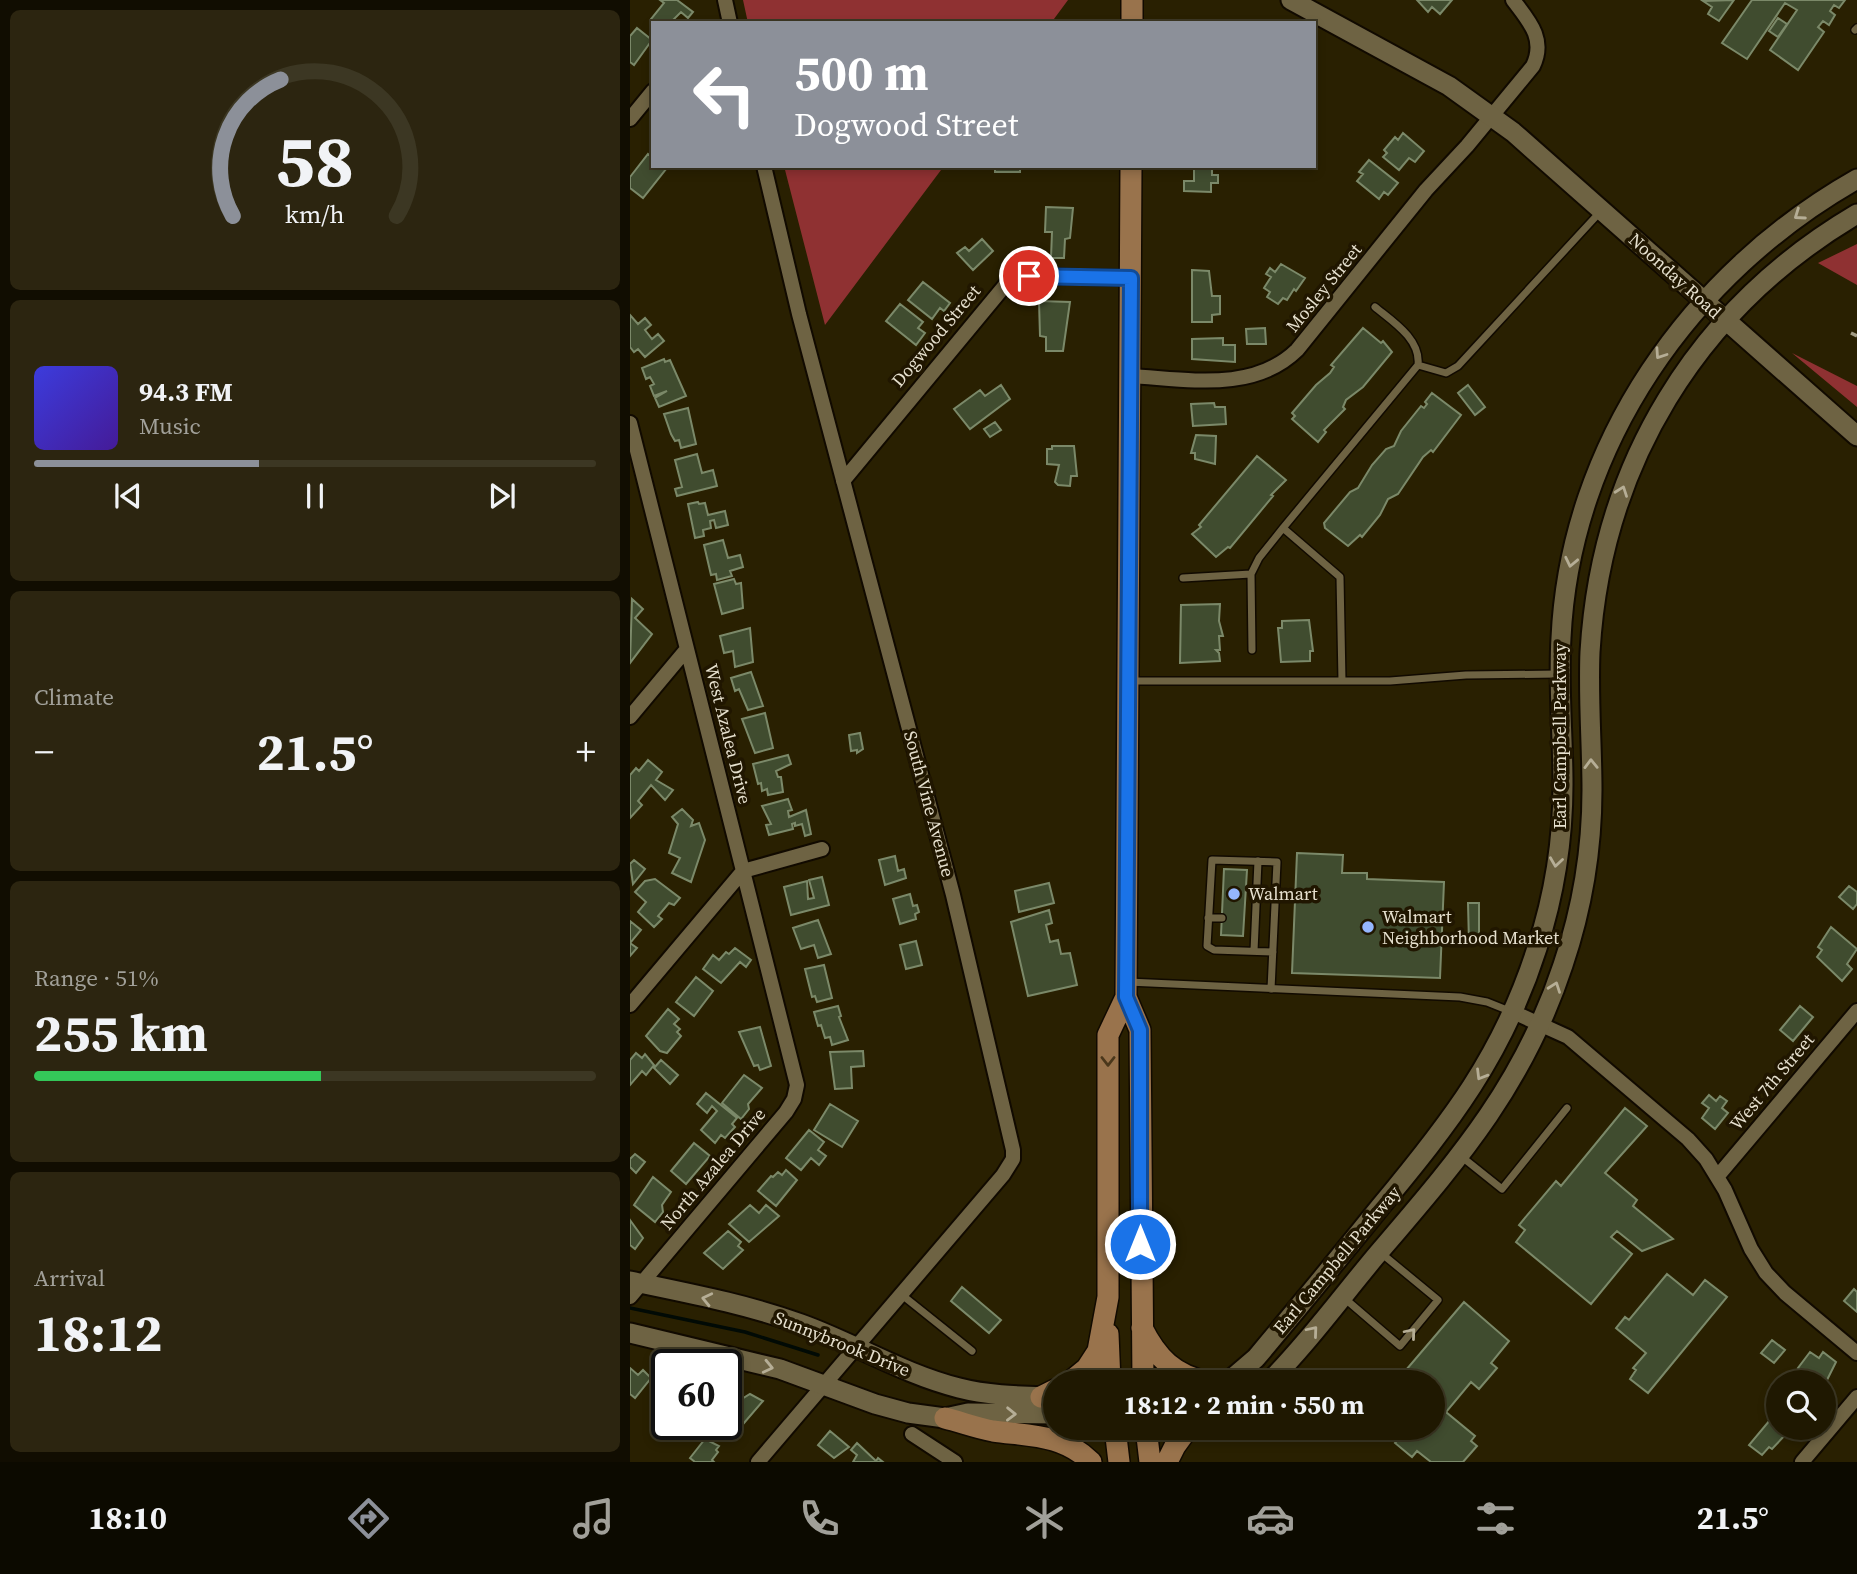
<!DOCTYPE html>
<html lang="en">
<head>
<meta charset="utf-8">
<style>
	body { margin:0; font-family:"Source Serif 4",serif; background:#2c2510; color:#f1f3f6; height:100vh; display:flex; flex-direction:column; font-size:26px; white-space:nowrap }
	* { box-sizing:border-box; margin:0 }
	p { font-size:23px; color:#a1a099 }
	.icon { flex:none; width:38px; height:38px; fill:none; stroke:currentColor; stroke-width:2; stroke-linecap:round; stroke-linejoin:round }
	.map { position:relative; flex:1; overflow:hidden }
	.side { display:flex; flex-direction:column; gap:10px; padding:10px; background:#110d01; width:630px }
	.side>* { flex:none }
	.guide { position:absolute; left:21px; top:21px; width:665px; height:147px; border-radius:0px; box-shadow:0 4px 10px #0003,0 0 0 2px #3c3723; background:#8c9099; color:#fff; overflow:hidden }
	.fabs { position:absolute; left:1136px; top:1370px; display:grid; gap:14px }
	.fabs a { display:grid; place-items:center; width:70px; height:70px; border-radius:50%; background:#1f1801; box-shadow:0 4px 10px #0003,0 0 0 2px #3c3723; font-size:35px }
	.speed { position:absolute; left:21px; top:1349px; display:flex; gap:14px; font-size:35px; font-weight:700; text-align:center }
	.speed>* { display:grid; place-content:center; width:91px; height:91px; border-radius:50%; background:#1f1801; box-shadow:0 4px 10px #0003,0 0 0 2px #3c3723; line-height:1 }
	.speed .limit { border:4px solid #111; border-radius:10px; background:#fff; color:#111 }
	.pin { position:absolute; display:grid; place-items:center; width:60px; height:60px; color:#fff; margin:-30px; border:4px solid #fff; border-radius:50%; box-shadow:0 2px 7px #0007 }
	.me { position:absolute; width:77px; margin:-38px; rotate:0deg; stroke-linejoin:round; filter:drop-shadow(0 0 5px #0008) }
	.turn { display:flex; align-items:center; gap:24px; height:147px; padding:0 28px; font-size:32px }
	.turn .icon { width:91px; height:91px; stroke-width:2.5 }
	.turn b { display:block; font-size:49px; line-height:60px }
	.big { font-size:52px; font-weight:700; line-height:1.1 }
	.side .card { flex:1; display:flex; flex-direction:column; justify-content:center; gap:10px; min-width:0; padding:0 24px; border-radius:10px; background:#2c2510 }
	.side .dial { align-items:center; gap:0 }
	.dial svg { height:182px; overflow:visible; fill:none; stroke:#3c3723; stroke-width:7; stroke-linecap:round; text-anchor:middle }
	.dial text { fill:#f1f3f6; stroke:none }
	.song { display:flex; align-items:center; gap:21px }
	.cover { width:84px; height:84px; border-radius:10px; background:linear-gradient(135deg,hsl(240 70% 55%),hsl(260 70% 35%)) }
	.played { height:7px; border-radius:4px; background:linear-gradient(90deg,#8c9099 40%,#3c3723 40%) }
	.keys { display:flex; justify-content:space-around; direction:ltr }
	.heat { display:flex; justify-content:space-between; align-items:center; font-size:38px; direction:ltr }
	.charge { height:10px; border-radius:5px; background:linear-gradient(90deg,#34c759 51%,#3c3723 0) }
	.trip { position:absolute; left:413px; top:1370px; width:402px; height:70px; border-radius:35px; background:#1f1801; box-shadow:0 4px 10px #0003,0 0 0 2px #3c3723; font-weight:700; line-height:70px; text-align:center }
	.menu { display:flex; height:112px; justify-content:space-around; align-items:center; background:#0c0a00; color:#a1a099 }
	.menu .icon { width:49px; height:49px }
	.menu .active { color:#8c9099 }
	.menu b { font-size:32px; color:#f1f3f6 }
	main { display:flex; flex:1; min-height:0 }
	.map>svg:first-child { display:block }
	.forest { fill:#8f3132 }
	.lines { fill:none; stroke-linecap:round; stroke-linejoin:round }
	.stream { stroke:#010a05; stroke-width:3.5 }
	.building { fill:#404c2f; stroke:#7b8969; stroke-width:2 }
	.lane-casing { stroke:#110a00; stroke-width:10 }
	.street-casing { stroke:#110a00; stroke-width:18 }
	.secondary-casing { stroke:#110a00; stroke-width:23 }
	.primary-casing { stroke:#110a00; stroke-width:24 }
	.path { stroke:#7f775e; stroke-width:2.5; stroke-dasharray:3.5 5; stroke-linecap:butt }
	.lane { stroke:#6e6343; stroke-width:7 }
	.street { stroke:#6e6343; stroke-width:14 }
	.secondary { stroke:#6e6343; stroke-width:19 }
	.primary { stroke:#99734c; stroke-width:21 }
	.rail { stroke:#a29b84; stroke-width:3.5; stroke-dasharray:9 9; stroke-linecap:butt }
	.oneway { stroke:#b6ae96 }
	.oneway2 { stroke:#4a371b }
	.route-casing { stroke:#114b97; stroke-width:18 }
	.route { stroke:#1a73e8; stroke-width:12 }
	.poi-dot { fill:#95b6fd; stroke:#201600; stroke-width:2.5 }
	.labels { text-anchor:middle; stroke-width:7; stroke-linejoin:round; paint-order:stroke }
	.street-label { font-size:18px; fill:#e6e0ce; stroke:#201600 }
	.poi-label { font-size:18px; fill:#e6e0ce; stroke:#201600; text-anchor:start }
</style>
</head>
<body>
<main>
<section class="side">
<div class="card dial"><svg viewBox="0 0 100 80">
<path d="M14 69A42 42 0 1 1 86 69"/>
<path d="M14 69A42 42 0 0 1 35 9" stroke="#8c9099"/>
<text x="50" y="56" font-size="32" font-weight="700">58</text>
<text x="50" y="72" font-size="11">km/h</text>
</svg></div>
<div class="card">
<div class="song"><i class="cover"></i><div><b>94.3 FM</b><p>Music</p></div></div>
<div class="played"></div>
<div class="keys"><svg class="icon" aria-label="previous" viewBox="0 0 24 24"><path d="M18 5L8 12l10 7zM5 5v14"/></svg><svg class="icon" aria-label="pause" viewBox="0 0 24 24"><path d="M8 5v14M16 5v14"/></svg><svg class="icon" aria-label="next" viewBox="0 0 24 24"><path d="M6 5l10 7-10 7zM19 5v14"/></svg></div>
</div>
<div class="card"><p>Climate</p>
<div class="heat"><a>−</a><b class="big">21.5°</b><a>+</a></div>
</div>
<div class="card"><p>Range · 51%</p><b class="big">255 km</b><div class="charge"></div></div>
<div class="card"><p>Arrival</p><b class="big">18:12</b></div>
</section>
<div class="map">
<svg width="1227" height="1462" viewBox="0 0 1227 1462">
	<rect width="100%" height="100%" fill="#292001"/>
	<path class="forest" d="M113 0H438L421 23H118Z
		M154 166H314L195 325Z
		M1227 244V285L1188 263Z
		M1162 353 1227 386V407Z"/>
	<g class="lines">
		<path class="stream" d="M0 1308 115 1332 188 1355"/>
	</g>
	<path class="building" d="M30 0H47L63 12 58 18 51 12 40 23H26L21 19 34 3Z
		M787 0H822L810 14 802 7 798 12Z
		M1104 0 1089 21 1078 14 1082 7 1073 1Z
		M1122 0H1215L1209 8 1204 5 1200 11 1205 15 1199 25 1193 21 1188 27 1194 32 1168 70 1140 50 1167 10 1155 3 1117 59 1092 43Z
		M1148 18 1157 24 1148 37 1139 31Z
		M7 28 22 40 4 65 0 62V36Z
		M773 133 794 151 785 162 779 158 769 170 753 157 757 153 754 150 765 137 768 140Z
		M18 154 23 158V166L36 169 13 198 0 188V177Z
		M739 160 768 183 758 195 754 192 749 199 727 181 733 174 729 172Z
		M365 166H390V172H365Z
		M564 166H582V175H588V183H581V192L554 191V181H564Z
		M416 207 443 208 440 238 435 239 434 258H421L422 232H415Z
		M352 239 363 251 343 270 327 253 335 247 339 251Z
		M651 264 675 278 666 291 664 289 657 300 653 298 648 304 637 297 640 292 634 288 641 277 636 274 640 268 645 272Z
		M562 270 579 271 582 296H590V314L582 315V322H562Z
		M293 282 320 303 314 311 310 308 302 319 278 300Z
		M409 301 440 302 433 351H416V337L410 336Z
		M270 304 293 322 288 328 295 333 286 345 256 321Z
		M0 315 8 324 15 318 21 325 15 330 22 339 28 334 34 341 15 357 8 349 4 352 0 347Z
		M635 328 636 344H617L616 329Z
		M733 328 751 343 753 341 762 352 733 387 716 400 713 407 715 409 694 430 696 432 688 442 662 419 665 416 662 413 686 385 700 373 704 367 701 365Z
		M593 338V345H605V362L562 359V339Z
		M34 359 35 362 40 360 56 396 29 407 25 398 37 391 24 396 20 386 24 384 20 377 16 379 12 368Z
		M371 385 380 399 340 429 324 409 350 390 355 396Z
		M838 385 855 407 845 415 828 393Z
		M802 393 831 415 803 452 801 450 793 457 768 494 758 499 750 515 732 537 730 535 718 546 695 528 694 523 720 492 728 488 742 465 756 449 764 446 771 431 791 406 794 408 797 404 795 402Z
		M584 403 585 407H595L596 424 563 426 561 404Z
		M58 408 66 444 51 448 49 440 45 441 41 434 34 414Z
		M365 422 371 430 360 437 354 429Z
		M566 435 586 436 585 464 565 459V453H561Z
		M422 446H444L447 476H441L440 486 428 485 425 482 429 465 417 464V449H422Z
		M67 454 72 473 83 470 87 486 47 496 45 489 52 487 45 460Z
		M627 456 656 480 641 495 643 496 600 548 598 547 586 557 562 534 571 527 569 525Z
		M68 502 69 504 75 503 78 515 95 511 98 525 86 528 84 520 80 521 81 528 73 530 74 536 65 538 58 504Z
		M93 540 98 558 110 555 113 567 100 571 102 576 87 580 86 574 81 575 74 545Z
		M104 579 106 584 111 583 113 608 92 614 84 584Z
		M2 599 13 609 5 618 22 634 0 663Z
		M590 604 589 621 593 636H589L590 650H586L589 653 590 661 550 663 551 605Z
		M679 620 683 651H680V661L651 662 648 628H652V621Z
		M120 628 123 662 105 667 103 651 94 653 90 636Z
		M121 672 133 706 118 710 109 689 105 691 101 678Z
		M135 713 143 748 125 753 112 719Z
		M230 733 233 749 227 753V750L221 751 219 735Z
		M158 755 161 764 146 771 148 777H151L153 792 138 795 137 789 132 791 131 783 128 784 123 764Z
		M18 760 32 772 26 780 43 790 35 800 21 785 8 801 12 805 0 818V775L6 768 9 771Z
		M158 799 162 810 158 811 159 817 176 810 181 834 175 836 172 824 165 826V823L162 824 163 829 139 835 136 825 141 824 132 806Z
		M52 809 63 820 61 826 69 823 75 840 61 882 42 873 50 858 39 853 48 824 42 817Z
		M667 853 713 855 712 873H737V879L814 882 810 978 662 973Z
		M265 856 268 871 274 869 276 878 255 885 249 860Z
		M4 860 15 869 3 884 0 864Z
		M594 869 617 870 613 936 591 935Z
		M192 877 199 905 161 915 154 887 177 881 178 899 184 898 179 880Z
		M25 879 50 898 44 905 39 903 28 916 32 919 24 927 8 912 16 902 5 892 15 881Z
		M419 883 424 903 389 912 385 891Z
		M1219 886 1227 892V904L1223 909 1209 897Z
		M280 894 283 906 287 905 289 912 285 914 286 919 270 924 263 899Z
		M838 903H849V943H839Z
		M419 910 422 923 416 925 420 942 428 940 431 954 440 953 447 985 398 996 381 922Z
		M188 920 201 954 188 958 184 945 171 949 163 928Z
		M0 921 11 930 0 943 7 948 0 956Z
		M1201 927 1227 949 1217 964 1222 969 1212 981 1187 957 1192 950 1188 947Z
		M286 941 292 965 276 969 270 945Z
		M105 948 121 960 116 967 110 962 91 983 73 969 83 955 89 960 96 952 99 954Z
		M194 965 202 998 187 1002 185 996 182 997 175 969Z
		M66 977 83 991 64 1016 46 1002Z
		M208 1006 211 1016 209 1017 218 1040 202 1045 200 1037 195 1038 191 1025 188 1026 184 1012Z
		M1170 1006 1183 1017 1163 1041 1150 1030Z
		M38 1009 49 1019 44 1024 50 1029 47 1032 51 1036 37 1053 30 1051 16 1036Z
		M130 1027 141 1066 130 1070 128 1065 124 1066 109 1032Z
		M233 1051 234 1066 221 1067 222 1088 205 1089 200 1052Z
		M6 1053 12 1058 15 1054 24 1065 16 1075 12 1071 0 1085V1060Z
		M31 1060 48 1075 40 1084 24 1068Z
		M114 1075 132 1088 118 1104 119 1109 111 1119 92 1103Z
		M76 1093 107 1118 102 1124 105 1127 95 1138 91 1135 85 1143 71 1130 87 1111 82 1106 77 1113 67 1104Z
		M1079 1095 1086 1101 1090 1096 1097 1101 1092 1108 1098 1113 1085 1129 1072 1118 1079 1108 1072 1103Z
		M200 1104 228 1121 212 1147 184 1130Z
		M995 1108 1017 1126 975 1173 1007 1200 1003 1206 1043 1239 1012 1251 987 1231 981 1237 1002 1254 961 1304 886 1242 895 1230 889 1225 926 1181 931 1186Z
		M179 1130 194 1142 188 1150 196 1156 189 1165 181 1158 171 1170 156 1158Z
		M64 1143 80 1156 56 1184 41 1171Z
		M5 1154 15 1162 6 1173 0 1167V1159Z
		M156 1170 167 1180 146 1206 128 1191 141 1176 143 1177 148 1172 152 1175Z
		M23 1177 41 1192 32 1205 33 1212 25 1222 4 1205Z
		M120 1205 129 1213 136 1205 149 1216 119 1242 99 1224Z
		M0 1220 13 1238 5 1249 0 1245Z
		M98 1231 111 1242 108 1246 113 1250 93 1269 74 1253Z
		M1037 1274 1063 1295 1075 1280 1097 1297 1018 1393 1000 1379 1006 1370 1003 1368 1016 1353 986 1328 995 1317 999 1320Z
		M332 1287 371 1320 359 1333 321 1301Z
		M1224 1289 1227 1292V1312L1214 1301Z
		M834 1302 879 1341 861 1363 867 1368 849 1389 841 1382 816 1412 845 1436 841 1441 847 1446 833 1462H801L787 1451 782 1457 765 1443 773 1434 767 1428H803V1382H778L783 1377 776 1370Z
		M1142 1340 1155 1350 1144 1363 1131 1353Z
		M1180 1352 1189 1358 1193 1352 1206 1362 1194 1386V1382H1167L1175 1372 1168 1368Z
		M0 1368 8 1375 13 1370 21 1378 5 1398 0 1394Z
		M96 1388 110 1400 120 1394 133 1401 108 1430 96 1420Z
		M1140 1420 1156 1434 1142 1449 1139 1447 1132 1455 1119 1445Z
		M200 1431 219 1447 204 1458 188 1445Z
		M75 1439 89 1446 86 1450 88 1452 82 1460 84 1462H65L60 1458Z
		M227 1443 246 1461 248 1458 253 1462H223L227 1455 221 1450Z"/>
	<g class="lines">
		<g class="lane-casing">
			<path id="lane" d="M1225 30 1227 28
				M788 365 816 373 828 366 971 211
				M653 528 788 365C791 339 762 321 745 307
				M621 574 622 650
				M553 578 621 574 629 558 653 528 710 577 712 681
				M500 681H760L836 675 929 674
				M578 918H592
				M624 951 628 861
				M498 982 830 997 857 1002 882 1012
				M641 989 647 862 582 860 577 946 584 950 643 952
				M832 1157 872 1189 937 1108
				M272 1295 342 1351
				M713 1297 770 1346 808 1300 751 1253"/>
		</g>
		<g class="street-casing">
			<path id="street" d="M95 0 100 23
				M0 119 23 91
				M500 376C557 379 623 393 667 350L796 190 837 146 903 66C916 39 899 21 883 0
				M0 423 167 1085 164 1099 156 1112 0 1297
				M213 481 377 283 399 276 501 278
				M0 717 56 650
				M0 1005 113 871 192 849
				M883 1012 938 1037 1058 1139 1076 1159 1095 1190 1121 1249 1136 1273 1155 1293 1227 1353
				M1087 1177 1227 1011
				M282 1434 325 1462
				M128 1462 373 1175 383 1159V1150L323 895 169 314 134 166
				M1172 1462 1227 1397"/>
		</g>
		<g class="secondary-casing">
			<path id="secondary" d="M661 0 819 86 883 132 1227 436
				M0 1281C57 1293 116 1304 171 1324 224 1343 273 1374 329 1388 360 1396 392 1396 424 1397
				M0 1333 150 1369 245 1404 278 1413 315 1418 338 1413 425 1414
				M598 1382 626 1358C668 1308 709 1258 750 1207 820 1123 873 1055 907 948 924 896 933 839 933 784 933 735 928 687 931 638 940 444 1061 273 1227 179
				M639 1382C677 1344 710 1299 745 1257 826 1162 893 1087 933 965 952 909 962 848 962 790 962 744 958 698 960 652 971 466 1066 309 1227 214"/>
		</g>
		<g class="primary-casing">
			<path id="primary" d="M502 23V0
				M501 166 496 997 510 1030 513 1382
				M512 1328C527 1358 544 1375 577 1382
				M478 1334 480 1382
				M440 1382 457 1368 468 1351 478 1297V1035L496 997
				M411 1397 425 1390
				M315 1418C331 1422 347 1428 363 1431 399 1436 433 1434 461 1462
				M485 1428 489 1462
				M516 1428 520 1462
				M537 1462 545 1446 558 1428"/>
		</g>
		<path class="path" d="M464 1431V1442"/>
		<use href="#lane" class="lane"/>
		<use href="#street" class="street"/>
		<use href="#secondary" class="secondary"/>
		<use href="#primary" class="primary"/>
		<path class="rail" d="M1221 333 1227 336"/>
	</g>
	<defs><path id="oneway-chevron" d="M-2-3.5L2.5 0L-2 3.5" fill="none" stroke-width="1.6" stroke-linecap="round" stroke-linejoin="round" transform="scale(1.75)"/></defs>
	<g class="oneway">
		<use href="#oneway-chevron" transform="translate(1169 215) rotate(145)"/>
		<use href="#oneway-chevron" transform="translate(1030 354) rotate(124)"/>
		<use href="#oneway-chevron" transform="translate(992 491) rotate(-70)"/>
		<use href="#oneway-chevron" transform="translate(941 562) rotate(102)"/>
		<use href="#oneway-chevron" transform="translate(961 764) rotate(-91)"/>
		<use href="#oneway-chevron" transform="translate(926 862) rotate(98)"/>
		<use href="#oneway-chevron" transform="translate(925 987) rotate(-70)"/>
		<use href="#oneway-chevron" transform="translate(851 1075) rotate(121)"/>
		<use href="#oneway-chevron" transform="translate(77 1299) rotate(-167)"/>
		<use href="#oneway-chevron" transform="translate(683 1331) rotate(-50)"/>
		<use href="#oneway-chevron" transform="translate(781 1333) rotate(-50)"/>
		<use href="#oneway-chevron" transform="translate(138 1367) rotate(13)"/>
		<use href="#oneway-chevron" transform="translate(381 1414) rotate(1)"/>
	</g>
	<use class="oneway2" href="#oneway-chevron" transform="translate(478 1061) rotate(90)"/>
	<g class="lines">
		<g class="route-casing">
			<path id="route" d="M399 276 501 278 496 997 510 1030V1244"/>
		</g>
		<use href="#route" class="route"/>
	</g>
	<g class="poi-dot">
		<circle cx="604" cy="894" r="7"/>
		<circle cx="738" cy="927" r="7"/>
	</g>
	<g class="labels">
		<g class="street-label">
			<text transform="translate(1045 276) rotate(42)" y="6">Noonday Road</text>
			<text transform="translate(694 288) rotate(-51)" y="6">Mosley Street</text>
			<text transform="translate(306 336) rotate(-50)" y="6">Dogwood Street</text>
			<text transform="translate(98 734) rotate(76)" y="6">West Azalea Drive</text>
			<text transform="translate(930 736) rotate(-90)" y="6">Earl Campbell Parkway</text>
			<text transform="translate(299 804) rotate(75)" y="6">South Vine Avenue</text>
			<text transform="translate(1142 1082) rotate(-50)" y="6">West 7th Street</text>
			<text transform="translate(83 1169) rotate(-50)" y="6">North Azalea Drive</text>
			<text transform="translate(707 1260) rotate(-50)" y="6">Earl Campbell Parkway</text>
			<text transform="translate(212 1344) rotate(22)" y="6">Sunnybrook Drive</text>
		</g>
		<g class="poi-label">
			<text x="618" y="900">Walmart</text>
			<text x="752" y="923">Walmart<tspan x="752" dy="21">Neighborhood Market</tspan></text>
		</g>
	</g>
</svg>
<div class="fabs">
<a><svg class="icon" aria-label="search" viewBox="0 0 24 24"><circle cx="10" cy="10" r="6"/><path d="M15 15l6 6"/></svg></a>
</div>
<div class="speed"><div class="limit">60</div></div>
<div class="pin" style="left:399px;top:276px;background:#d93025"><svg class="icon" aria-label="arrive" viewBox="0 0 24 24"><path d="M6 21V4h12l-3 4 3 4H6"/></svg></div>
<svg class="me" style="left:510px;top:1244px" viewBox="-20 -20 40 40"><circle r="17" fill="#1a73e8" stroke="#fff" stroke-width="3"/><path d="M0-11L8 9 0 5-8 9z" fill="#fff"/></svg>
<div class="trip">18:12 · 2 min · 550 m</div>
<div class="guide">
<div class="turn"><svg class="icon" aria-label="left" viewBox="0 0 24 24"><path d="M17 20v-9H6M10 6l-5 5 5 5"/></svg><div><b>500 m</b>Dogwood Street</div></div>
</div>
</div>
</main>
<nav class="menu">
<b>18:10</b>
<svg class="icon active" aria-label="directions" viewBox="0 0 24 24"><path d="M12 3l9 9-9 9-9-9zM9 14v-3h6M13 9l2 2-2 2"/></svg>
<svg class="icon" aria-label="music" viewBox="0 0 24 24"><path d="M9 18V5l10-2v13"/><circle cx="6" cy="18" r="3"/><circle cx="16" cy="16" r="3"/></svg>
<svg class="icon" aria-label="phone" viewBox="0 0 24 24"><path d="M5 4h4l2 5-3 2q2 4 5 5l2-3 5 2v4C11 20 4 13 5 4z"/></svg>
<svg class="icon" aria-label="climate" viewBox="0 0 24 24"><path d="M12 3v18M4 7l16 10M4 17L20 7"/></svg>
<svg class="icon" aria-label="car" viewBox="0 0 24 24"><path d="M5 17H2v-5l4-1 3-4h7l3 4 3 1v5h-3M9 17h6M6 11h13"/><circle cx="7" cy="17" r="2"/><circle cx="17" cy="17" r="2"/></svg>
<svg class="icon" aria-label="filters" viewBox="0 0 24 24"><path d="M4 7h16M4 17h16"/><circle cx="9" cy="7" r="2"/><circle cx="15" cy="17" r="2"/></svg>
<b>21.5°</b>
</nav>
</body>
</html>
